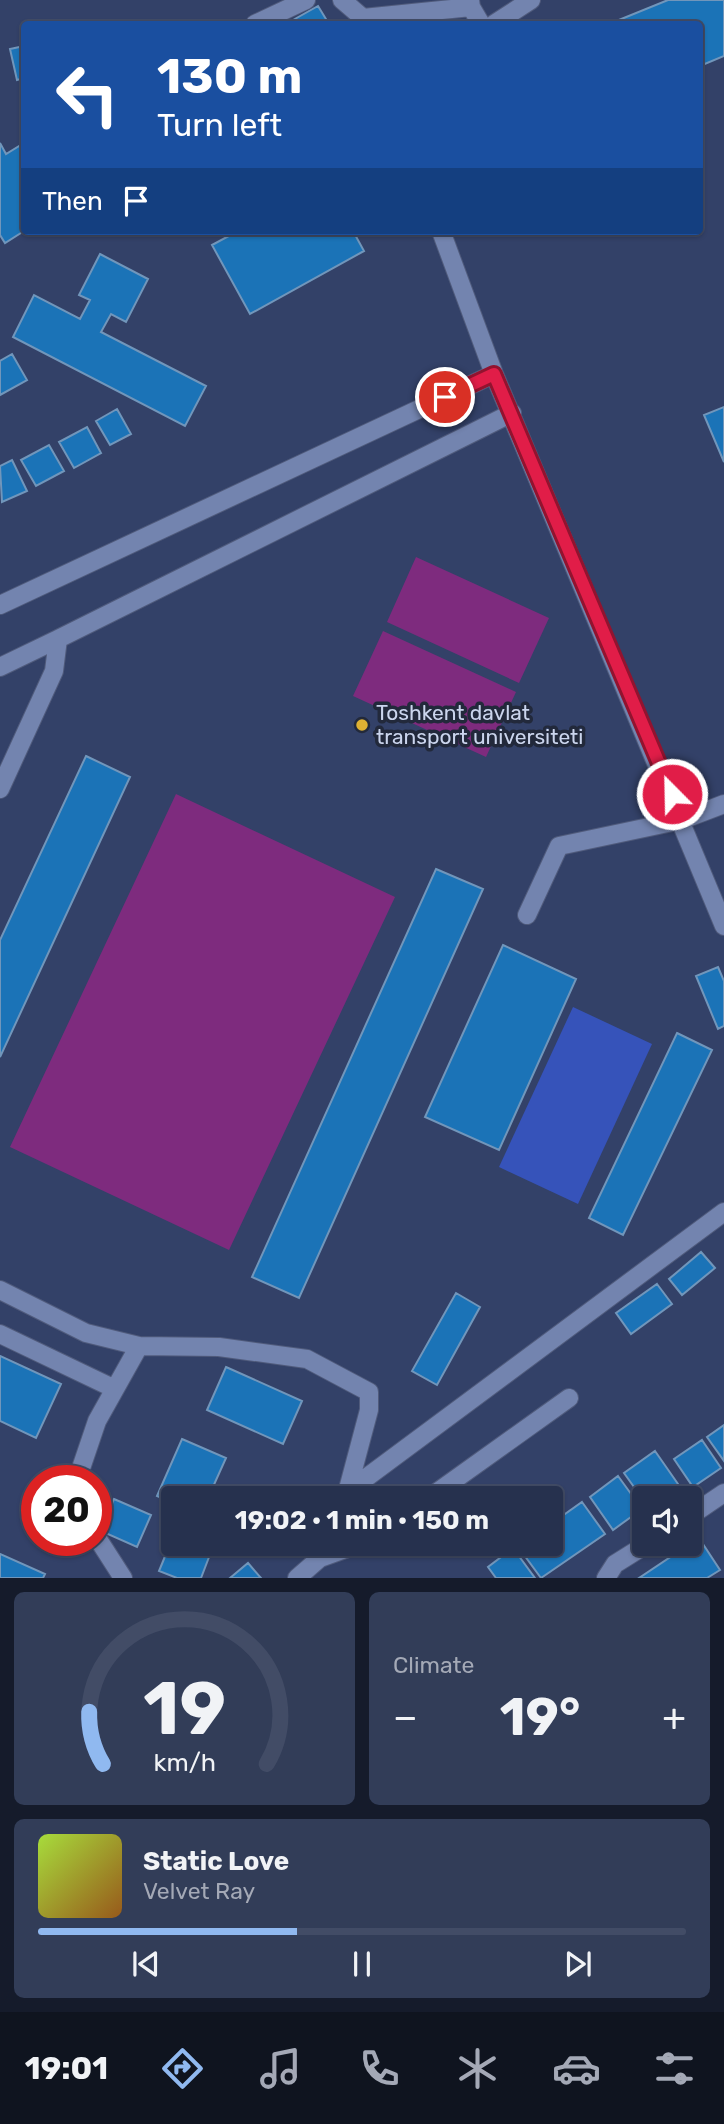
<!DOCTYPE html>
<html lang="en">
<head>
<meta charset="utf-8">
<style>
	body { margin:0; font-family:Rubik,sans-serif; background:#323d58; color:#f1f3f6; height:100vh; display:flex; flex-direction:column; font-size:26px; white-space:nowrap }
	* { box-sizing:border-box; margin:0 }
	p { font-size:23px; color:#a4a9b6 }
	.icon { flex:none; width:38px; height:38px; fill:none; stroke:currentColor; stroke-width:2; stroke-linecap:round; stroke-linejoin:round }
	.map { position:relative; height:1578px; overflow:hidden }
	.sheet { display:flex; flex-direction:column; gap:14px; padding:14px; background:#151b2b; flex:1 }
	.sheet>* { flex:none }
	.top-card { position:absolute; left:21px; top:21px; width:682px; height:214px; border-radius:7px; box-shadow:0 2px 5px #0004,0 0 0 2px #424c66; background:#1a4fa0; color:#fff; overflow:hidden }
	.fabs { position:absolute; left:632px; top:1486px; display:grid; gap:14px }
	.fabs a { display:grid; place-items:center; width:70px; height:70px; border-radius:7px; background:#26314e; box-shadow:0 2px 5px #0004,0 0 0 2px #424c66; font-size:35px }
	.speed { position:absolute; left:21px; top:1465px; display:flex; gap:14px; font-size:35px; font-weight:700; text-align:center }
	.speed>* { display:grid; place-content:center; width:91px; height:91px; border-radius:50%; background:#26314e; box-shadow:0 2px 5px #0004,0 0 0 2px #424c66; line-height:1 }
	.speed .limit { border:10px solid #d22; background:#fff; color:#111 }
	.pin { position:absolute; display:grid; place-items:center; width:60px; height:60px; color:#fff; margin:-30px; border:4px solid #fff; border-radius:50%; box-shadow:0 2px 7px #0007 }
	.me { position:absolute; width:77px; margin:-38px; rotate:337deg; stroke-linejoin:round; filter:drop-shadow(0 0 5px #0008) }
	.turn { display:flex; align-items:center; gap:24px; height:147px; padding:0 21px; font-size:32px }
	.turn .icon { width:91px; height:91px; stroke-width:2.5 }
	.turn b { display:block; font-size:49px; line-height:60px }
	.then { display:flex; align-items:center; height:66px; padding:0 21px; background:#0003; gap:14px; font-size:26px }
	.big { font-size:52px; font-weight:700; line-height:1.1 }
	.sheet .tile { flex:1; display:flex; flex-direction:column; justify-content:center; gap:10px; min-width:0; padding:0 24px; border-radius:10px; background:#323d58 }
	.sheet .dial { align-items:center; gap:0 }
	.dial svg { height:182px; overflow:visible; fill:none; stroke:#424c66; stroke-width:7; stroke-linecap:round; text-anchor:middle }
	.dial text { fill:#f1f3f6; stroke:none }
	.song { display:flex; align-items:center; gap:21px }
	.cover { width:84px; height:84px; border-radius:10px; background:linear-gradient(135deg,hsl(80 70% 55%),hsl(30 70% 35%)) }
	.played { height:7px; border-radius:4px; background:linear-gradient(90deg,#90b9f0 40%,#424c66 40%) }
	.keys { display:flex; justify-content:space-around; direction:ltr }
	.heat { display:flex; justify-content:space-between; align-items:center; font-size:38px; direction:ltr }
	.sheet .tiles { flex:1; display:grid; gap:14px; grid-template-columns:1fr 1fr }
	.tile:last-child { grid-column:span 2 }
	.trip { position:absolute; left:161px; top:1486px; width:402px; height:70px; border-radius:7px; background:#26314e; box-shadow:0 2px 5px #0004,0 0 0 2px #424c66; font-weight:700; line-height:70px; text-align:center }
	.menu { display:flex; height:112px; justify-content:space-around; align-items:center; background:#0f141f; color:#a4a9b6 }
	.menu .icon { width:49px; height:49px }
	.menu .selected { color:#90b9f0 }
	.menu b { font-size:32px; color:#f1f3f6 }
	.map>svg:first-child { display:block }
	.green { fill:#7e2b7e }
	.water { fill:#3653ba }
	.building { fill:#1b73b7; stroke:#7196bb; stroke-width:2 }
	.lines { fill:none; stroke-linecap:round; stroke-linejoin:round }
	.minor-casing { stroke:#505b7c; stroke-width:20 }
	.minor { stroke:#7384af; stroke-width:18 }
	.route-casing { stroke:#92132f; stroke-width:18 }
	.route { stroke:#e11d48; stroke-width:12 }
	.poi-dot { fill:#deb133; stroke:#22293b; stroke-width:2.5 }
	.labels { text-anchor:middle; stroke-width:7; stroke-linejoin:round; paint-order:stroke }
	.poi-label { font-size:21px; fill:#cbd5ed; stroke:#22293b; text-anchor:start }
</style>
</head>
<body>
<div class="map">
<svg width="724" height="1578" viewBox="0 0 724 1578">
	<rect width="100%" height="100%" fill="#334168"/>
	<path class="green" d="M416 557 549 618 519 683 387 622Z
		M383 631 516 692 486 757 353 696Z
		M176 794 395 897 229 1250 10 1147Z"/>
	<path class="water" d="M573 1007 652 1044 578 1204 499 1167Z"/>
	<path class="building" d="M668 0H724V56L700 66V24H609Z
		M318 6 329 24H286Z
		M24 46V78L17 80 10 49Z
		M0 143 6 154 24 143V231L5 243 0 235Z
		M238 231H353L364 251 250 314 212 245Z
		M100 254 148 279 126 322 111 314 101 332 206 386 185 426 13 337 34 295 80 319 90 300 79 295Z
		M12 354 27 380 0 395V361Z
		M724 407V462L704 415Z
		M117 409 131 434 110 445 96 421Z
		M87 427 101 453 74 468 59 442Z
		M49 445 64 471 36 486 21 460Z
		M12 460 27 491 2 502 0 466Z
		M86 756 130 777 0 1057V940Z
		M436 869 483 889 299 1298 252 1277Z
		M503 945 576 979 499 1150 425 1117Z
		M718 967 724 981V1026L718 1029 696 976Z
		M677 1033 712 1050 623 1235 589 1218Z
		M701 1252 715 1268 682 1295 669 1279Z
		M657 1284 672 1304 631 1334 616 1313Z
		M456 1293 480 1307 437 1385 412 1371Z
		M0 1356 61 1384 36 1438 0 1421Z
		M226 1367 302 1401 283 1444 207 1410Z
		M724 1425V1461L707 1437Z
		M182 1439 226 1458 208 1498H173V1503L157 1496Z
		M702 1440 721 1468 693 1487 674 1459Z
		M655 1451 678 1484 659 1498H644V1501L624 1473Z
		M618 1476 642 1509 613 1530 590 1497Z
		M114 1499 151 1515 137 1547 101 1531Z
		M582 1502 605 1534 541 1578 519 1548 525 1544H551V1524Z
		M173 1537V1544H214L201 1578H177L159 1571Z
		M699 1538 720 1570 707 1578H639Z
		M513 1548 535 1578H496L488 1567Z
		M0 1554 45 1574 43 1578H0Z
		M248 1563 261 1578H230Z"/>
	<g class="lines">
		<g class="minor-casing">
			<path id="minor" d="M342 0 363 18
				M471 7 481 24
				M255 24 306 0
				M365 24 363 18 471 7 470 0
				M494 24 531 0
				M441 231 494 374 724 926
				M0 605 494 374
				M0 667 58 639
				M0 789 54 671 58 639 512 413
				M527 915 559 846 682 820 724 804
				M0 1290 86 1333 139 1346 219 1347 307 1359 369 1392V1410L348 1489
				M0 1334 115 1389
				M77 1480 97 1421 139 1346
				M347 1492 724 1212
				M429 1498 569 1398
				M690 1516 724 1493
				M96 1536 123 1578
				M320 1558 359 1544
				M297 1578 320 1558 326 1544
				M606 1578 615 1564 647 1544"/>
		</g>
		<use href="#minor" class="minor"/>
	</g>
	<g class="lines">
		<g class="route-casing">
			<path id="route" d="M445 397 494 374 672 794"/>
		</g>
		<use href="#route" class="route"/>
	</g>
	<circle class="poi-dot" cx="362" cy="725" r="7"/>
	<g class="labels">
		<g class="poi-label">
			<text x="376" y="720">Toshkent davlat<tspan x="376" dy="24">transport universiteti</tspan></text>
		</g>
	</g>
</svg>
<div class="fabs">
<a><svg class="icon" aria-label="sound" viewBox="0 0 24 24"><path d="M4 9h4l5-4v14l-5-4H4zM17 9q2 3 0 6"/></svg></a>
</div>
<div class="speed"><div class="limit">20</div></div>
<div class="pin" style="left:445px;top:397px;background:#d93025"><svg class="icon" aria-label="arrive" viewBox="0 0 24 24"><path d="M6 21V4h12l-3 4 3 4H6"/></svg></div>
<svg class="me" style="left:672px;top:794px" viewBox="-20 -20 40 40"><circle r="17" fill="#e11d48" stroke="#fff" stroke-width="3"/><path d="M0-11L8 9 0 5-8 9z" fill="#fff"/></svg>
<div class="trip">19:02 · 1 min · 150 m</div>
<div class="top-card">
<div class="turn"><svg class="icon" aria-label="left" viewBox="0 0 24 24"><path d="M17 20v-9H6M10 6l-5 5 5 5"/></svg><div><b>130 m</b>Turn left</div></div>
<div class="then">Then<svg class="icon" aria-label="arrive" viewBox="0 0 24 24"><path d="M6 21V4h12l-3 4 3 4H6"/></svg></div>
</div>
</div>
<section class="sheet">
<div class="tiles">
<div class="tile dial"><svg viewBox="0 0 100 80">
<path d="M14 69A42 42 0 1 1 86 69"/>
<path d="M14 69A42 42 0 0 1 8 46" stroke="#90b9f0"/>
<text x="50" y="56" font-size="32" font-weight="700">19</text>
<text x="50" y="72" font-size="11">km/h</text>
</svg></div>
<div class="tile"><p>Climate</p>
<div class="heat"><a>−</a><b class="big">19°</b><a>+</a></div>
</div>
<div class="tile">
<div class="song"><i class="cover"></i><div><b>Static Love</b><p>Velvet Ray</p></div></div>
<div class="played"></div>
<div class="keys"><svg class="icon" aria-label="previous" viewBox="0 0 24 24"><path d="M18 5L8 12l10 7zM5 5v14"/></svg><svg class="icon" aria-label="pause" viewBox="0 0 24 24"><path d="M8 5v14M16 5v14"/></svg><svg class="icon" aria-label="next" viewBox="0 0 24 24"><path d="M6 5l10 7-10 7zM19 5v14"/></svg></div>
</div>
</div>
</section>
<nav class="menu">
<b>19:01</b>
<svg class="icon selected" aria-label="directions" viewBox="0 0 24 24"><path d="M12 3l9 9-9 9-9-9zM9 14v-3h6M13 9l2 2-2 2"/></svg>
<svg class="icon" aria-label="music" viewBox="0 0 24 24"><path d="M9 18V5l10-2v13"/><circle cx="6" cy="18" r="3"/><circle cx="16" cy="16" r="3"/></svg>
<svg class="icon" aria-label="phone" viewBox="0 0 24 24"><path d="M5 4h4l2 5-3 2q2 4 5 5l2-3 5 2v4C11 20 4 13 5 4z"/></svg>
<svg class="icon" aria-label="climate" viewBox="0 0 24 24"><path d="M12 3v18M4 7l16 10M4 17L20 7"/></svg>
<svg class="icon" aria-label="car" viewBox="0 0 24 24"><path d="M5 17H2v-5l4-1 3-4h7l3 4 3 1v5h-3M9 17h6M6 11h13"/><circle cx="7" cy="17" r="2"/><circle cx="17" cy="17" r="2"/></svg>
<svg class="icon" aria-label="filters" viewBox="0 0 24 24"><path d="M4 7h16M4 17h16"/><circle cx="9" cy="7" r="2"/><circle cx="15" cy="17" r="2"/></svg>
</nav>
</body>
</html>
